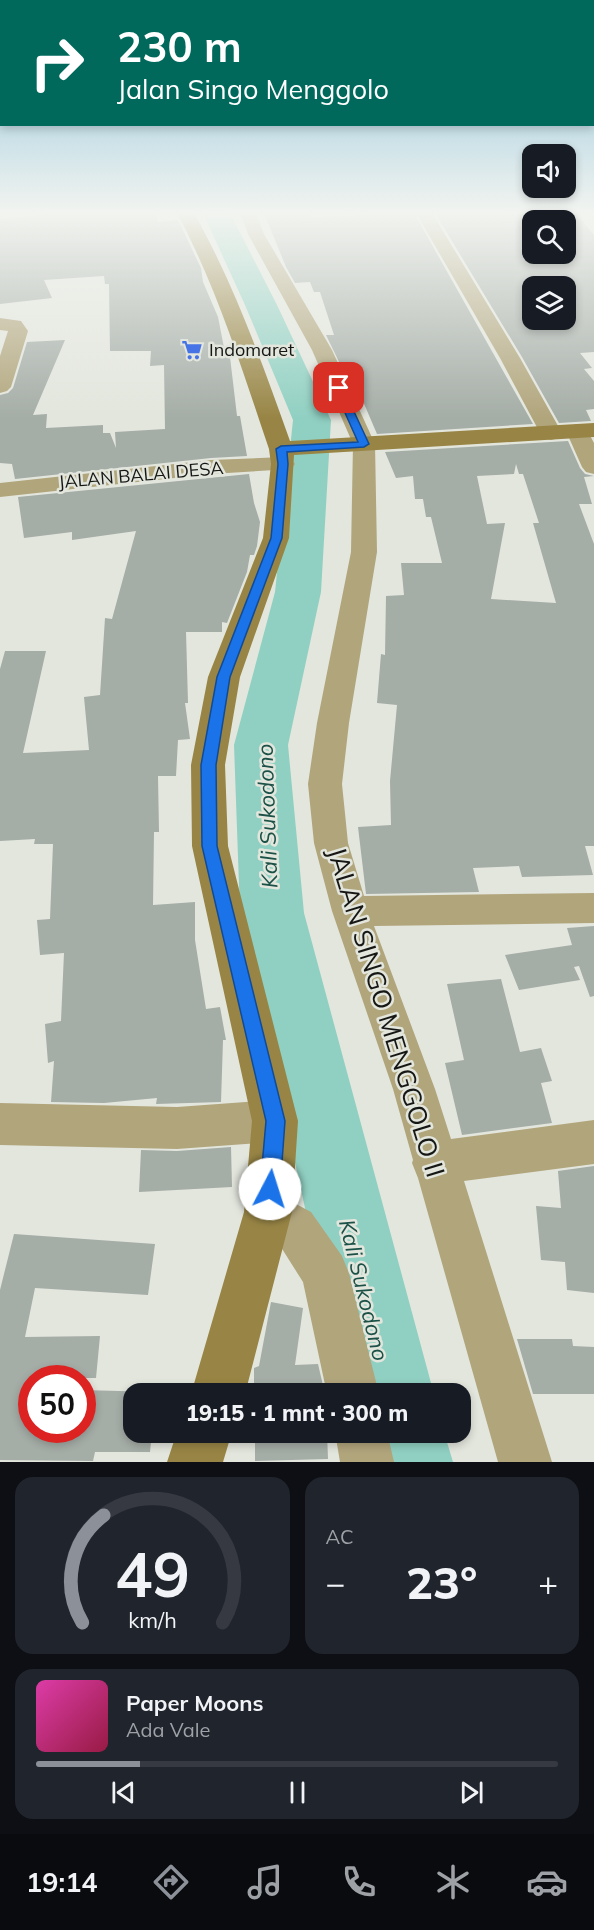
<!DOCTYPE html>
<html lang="id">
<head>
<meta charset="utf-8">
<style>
	body { margin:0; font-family:Mulish,sans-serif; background:#20242c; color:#f1f3f6; height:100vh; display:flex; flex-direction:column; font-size:22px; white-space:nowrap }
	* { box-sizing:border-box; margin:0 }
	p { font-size:20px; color:#9ea1a6 }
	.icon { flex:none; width:33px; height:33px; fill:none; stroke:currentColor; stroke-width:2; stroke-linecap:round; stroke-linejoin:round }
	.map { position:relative; height:1462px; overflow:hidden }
	.details { display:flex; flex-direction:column; gap:15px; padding:15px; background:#0d0f14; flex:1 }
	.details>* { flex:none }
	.top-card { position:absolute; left:0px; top:0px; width:594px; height:126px; box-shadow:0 3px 9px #0003; background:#00695c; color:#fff; overflow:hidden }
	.tools { position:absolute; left:522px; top:144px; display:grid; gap:12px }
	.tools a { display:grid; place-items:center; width:54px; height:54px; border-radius:12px; background:#171b24; box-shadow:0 3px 9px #0003; font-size:30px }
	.speed { position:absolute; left:18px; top:1365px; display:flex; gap:12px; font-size:30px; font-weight:700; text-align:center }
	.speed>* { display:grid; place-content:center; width:78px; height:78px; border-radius:50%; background:#171b24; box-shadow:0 3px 9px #0003; line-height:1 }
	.speed .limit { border:9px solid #d22; background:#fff; color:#111 }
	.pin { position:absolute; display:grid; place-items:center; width:51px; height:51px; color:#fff; margin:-26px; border-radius:12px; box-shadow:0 3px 9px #0006 }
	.me { position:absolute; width:66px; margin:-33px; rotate:5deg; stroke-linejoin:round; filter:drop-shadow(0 0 4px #0008) }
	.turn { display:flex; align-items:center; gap:21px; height:126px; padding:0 18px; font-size:27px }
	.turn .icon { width:78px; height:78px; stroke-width:2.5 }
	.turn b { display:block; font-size:42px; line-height:51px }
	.big { font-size:45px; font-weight:800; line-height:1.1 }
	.details .card { flex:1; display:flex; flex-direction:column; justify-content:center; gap:9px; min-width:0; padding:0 21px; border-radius:18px; background:#20242c }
	.details .dial { align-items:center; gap:0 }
	.dial svg { height:156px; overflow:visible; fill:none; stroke:#363941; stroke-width:7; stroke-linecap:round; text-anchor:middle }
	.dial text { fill:#f1f3f6; stroke:none }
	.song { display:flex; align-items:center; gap:18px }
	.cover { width:72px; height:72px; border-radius:9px; background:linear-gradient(135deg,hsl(320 70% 55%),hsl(340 70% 35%)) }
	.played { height:6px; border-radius:3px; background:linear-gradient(90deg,#8c9099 20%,#363941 20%) }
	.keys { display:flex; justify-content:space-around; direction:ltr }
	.heat { display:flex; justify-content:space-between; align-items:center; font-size:33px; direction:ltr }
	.details .tiles { flex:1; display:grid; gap:15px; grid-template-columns:1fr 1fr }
	.card:last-child { grid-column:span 2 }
	.trip { position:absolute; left:123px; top:1383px; width:348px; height:60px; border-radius:18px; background:#171b24; box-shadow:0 3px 9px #0003; font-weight:800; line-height:60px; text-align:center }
	.dock { display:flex; height:96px; justify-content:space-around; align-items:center; background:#090b0e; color:#9ea1a6 }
	.dock .icon { width:42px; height:42px }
	.dock .active { color:#8c9099 }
	.dock b { font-size:27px; color:#f1f3f6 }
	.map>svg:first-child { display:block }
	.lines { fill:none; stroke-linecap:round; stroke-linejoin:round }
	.river { fill:#90d0c2; fill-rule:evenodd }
	.building { fill:#a5ada7; fill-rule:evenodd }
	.street { fill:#b1a57c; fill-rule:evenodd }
	.secondary { fill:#988545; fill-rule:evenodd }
	.route { fill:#1a73e8; stroke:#114b97; stroke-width:1.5 }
	.labels { text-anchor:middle; stroke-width:5; stroke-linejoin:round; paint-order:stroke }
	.far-poi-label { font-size:18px; fill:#161714; stroke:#e3e6dd; text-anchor:start }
	.far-street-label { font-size:18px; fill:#161714; stroke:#e3e6dd }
	.water-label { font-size:22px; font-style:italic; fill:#1b5147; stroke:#e3e6dd }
	.near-street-label { font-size:26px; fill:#161714; stroke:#e3e6dd }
</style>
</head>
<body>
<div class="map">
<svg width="594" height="1462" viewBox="0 0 594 1462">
	<rect width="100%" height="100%" fill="#e3e6dd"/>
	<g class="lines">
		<path class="river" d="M203 213H230L277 305 331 420 321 592 288 745 304 913 434 1394H346L240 913 234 745 275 592 293 420 245 305Z
			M354 1432H444L453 1462H361Z"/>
	</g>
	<path class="building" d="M65 213H155L158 222 178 220 201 268 203 282 218 317 226 358 230 357 237 416H240L247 456 211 458 15 479 12 464 0 463V395L8 393 13 388 27 342 65 340 33 415 47 414 46 428 103 425V433H110L116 448 115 432 165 429 164 365 150 366 151 351H110L109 284H105L104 276 44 280 52 298 0 304V219Z
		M264 213H310L311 217 414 213 533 424 377 434 353 378H350L342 368 326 335H334L320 292H314L310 282 295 283 286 267Z
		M435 213H576L594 235V352L580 353 592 368 584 369 594 381V409L586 410 591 421 559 423 522 357ZM532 220H566V254H532ZM532 286H566V320H532Z
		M568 441 580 468 585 474 594 476 584 477 592 504H579L594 544V846H585L593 875 522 877 519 866 473 868 479 892 366 894 358 827 391 825 390 781 397 705 377 703 381 654 385 655 386 596 404 595 401 563H442L431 517H426L423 499H415L413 476 396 478 385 452ZM516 464 519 474H523L539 523H533L556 603 491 599 505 523 487 524 477 476 514 474Z
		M249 474 254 503 260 522 257 546 254 555H250L247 572 227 623 222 622V632H186L188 703H185L190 739 178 740 176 776H158L159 832H154L153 905 195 902V940L206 1009 220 1007 226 1040H223L221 1102 156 1104 157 1098 104 1103 51 1102 54 1061 48 1063 45 1024 61 1021 64 953 40 955 37 920 50 919 53 844H34L35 839 0 841V669L5 651H46L23 753 89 750 84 697 100 695 105 618 112 619 136 531 72 540V532L24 538 18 497Z
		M594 926V996L590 997 579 966 574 967 580 980 519 990 505 955 572 945 567 928Z
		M501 979 520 1052 541 1048 552 1081 541 1083 552 1123 462 1135 445 1063 464 1060 447 984Z
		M231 1147 232 1187 139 1192 141 1150 177 1151Z
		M594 1166V1293L567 1290 565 1262 541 1260 536 1206 561 1208 558 1171Z
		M14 1234 155 1244 148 1295 35 1288 25 1337 100 1336 96 1378H32V1430H82V1390L156 1392 134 1394V1432H152L150 1452H95L93 1461 0 1460V1290Z
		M271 1302 303 1308 295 1365 318 1364 325 1394H254V1368L259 1366Z
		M517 1339H572L573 1346 594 1347V1394H533Z
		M255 1432H327L328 1459 255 1461Z"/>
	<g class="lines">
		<path class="street" d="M240 213H256L264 234 332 350 375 444 377 552 349 723 342 784 348 843 364 896 594 893V923L374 926 435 1089 451 1139 594 1120V1164L464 1181 552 1462H498L418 1178 412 1163 413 1160 393 1089 332 911 314 843 308 784 317 723 351 552 353 444 312 350 248 234Z
			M416 213H432L520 358 562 433 559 438 551 440 543 438 540 433 500 358Z
			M0 318 21 321 28 331 11 387 7 391 0 393V356L8 331 0 330Z
			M577 424 585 426 594 443V474L586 472 582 467 566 431 569 426Z
			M283 457 291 459 295 464 291 469 211 474 0 497V483L211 460Z
			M275 1100 290 1106 297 1121 290 1136 275 1142 177 1149 0 1145V1103L177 1107Z
			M268 1189 311 1212 342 1256 349 1273 379 1394H327L303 1282 279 1244 252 1228 245 1212 252 1196Z
			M335 1432H387L394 1462H340Z"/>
		<path class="secondary" d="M177 213H194C235 286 262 363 290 441L594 423V437L294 455 289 538 240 677 225 765 228 846 298 1121 292 1212 245 1394H191L244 1212 252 1121 192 846 191 765 208 677 263 538 271 464 269 449C242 369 217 288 177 213Z
			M177 1432H232L223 1462H167Z"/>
	</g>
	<linearGradient id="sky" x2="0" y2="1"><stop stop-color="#85bfd9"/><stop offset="0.51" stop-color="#f2f4f0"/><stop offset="1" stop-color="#f2f4f0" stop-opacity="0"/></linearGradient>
	<rect width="594" height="418" fill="url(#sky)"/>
	<path class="route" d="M339 385 343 388 369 444 364 447 287 452 288 464 282 538 230 677 216 765 217 846 285 1121 280 1189 277 1196 270 1199 263 1196 260 1189 266 1121 202 846 201 765 217 677 271 538 278 464 276 449 281 446 358 442 334 388Z"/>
	<defs>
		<g id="supermarket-bare" transform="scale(1.62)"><path d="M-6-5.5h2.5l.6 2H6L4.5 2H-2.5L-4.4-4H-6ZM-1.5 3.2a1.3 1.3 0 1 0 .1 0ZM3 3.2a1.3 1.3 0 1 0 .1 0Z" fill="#4673e5" stroke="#e3e6dd" stroke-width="2.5" paint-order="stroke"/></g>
	</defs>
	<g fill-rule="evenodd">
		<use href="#supermarket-bare" x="192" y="350"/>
	</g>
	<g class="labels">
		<g class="far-poi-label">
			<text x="209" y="356">Indomaret</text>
		</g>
		<g class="far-street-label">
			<text transform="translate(141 475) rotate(-5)" y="6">JALAN BALAI DESA</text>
		</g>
		<g class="water-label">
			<text transform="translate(267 816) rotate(-92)" y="8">Kali Sukodono</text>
			<text transform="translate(364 1290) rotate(76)" y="8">Kali Sukodono</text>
		</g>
		<g class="near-street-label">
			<text transform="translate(386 1012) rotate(73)" y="9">JALAN SINGO MENGGOLO II</text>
		</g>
	</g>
</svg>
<div class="tools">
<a><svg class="icon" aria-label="sound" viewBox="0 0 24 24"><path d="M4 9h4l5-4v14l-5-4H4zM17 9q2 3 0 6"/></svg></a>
<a><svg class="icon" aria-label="search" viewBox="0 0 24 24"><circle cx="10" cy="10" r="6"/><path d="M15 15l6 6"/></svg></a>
<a><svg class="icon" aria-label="layers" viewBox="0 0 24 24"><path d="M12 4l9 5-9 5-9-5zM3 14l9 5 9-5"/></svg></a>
</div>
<div class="speed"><div class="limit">50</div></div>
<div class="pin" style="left:339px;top:388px;background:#d93025"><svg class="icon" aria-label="arrive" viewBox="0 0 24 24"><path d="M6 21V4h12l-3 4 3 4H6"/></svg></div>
<svg class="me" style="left:270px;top:1189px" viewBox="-20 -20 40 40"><circle r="19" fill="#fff"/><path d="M0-13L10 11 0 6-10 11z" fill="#1a73e8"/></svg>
<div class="trip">19:15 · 1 mnt · 300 m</div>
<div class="top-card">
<div class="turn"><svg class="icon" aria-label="right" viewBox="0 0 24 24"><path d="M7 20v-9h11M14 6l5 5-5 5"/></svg><div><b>230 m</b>Jalan Singo Menggolo</div></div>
</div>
</div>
<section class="details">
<div class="tiles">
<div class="card dial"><svg viewBox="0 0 100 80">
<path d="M14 69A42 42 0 1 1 86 69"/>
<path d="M14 69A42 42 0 0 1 25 14" stroke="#8c9099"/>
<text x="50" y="56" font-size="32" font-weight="700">49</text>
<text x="50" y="72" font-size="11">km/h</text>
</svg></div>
<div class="card"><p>AC</p>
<div class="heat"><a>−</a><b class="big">23°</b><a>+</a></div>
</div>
<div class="card">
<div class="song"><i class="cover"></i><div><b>Paper Moons</b><p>Ada Vale</p></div></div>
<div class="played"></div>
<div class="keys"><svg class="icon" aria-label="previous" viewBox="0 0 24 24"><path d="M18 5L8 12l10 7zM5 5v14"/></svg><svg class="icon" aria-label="pause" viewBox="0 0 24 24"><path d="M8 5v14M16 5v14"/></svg><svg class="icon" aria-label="next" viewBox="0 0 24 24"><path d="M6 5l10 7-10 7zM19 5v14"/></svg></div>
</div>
</div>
</section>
<nav class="dock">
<b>19:14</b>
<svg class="icon active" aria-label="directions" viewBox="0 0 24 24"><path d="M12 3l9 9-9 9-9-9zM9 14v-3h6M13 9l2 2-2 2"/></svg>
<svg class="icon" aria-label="music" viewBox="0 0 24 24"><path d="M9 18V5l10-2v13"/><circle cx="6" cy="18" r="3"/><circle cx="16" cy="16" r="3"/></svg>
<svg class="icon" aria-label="phone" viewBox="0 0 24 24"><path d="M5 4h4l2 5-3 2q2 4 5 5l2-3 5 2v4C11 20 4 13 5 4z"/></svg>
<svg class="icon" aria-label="climate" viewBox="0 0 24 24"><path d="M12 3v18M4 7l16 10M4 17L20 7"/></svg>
<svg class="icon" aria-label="car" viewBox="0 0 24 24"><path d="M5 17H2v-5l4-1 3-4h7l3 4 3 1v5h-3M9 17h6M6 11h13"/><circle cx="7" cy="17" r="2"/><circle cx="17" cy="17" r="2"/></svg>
</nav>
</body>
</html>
